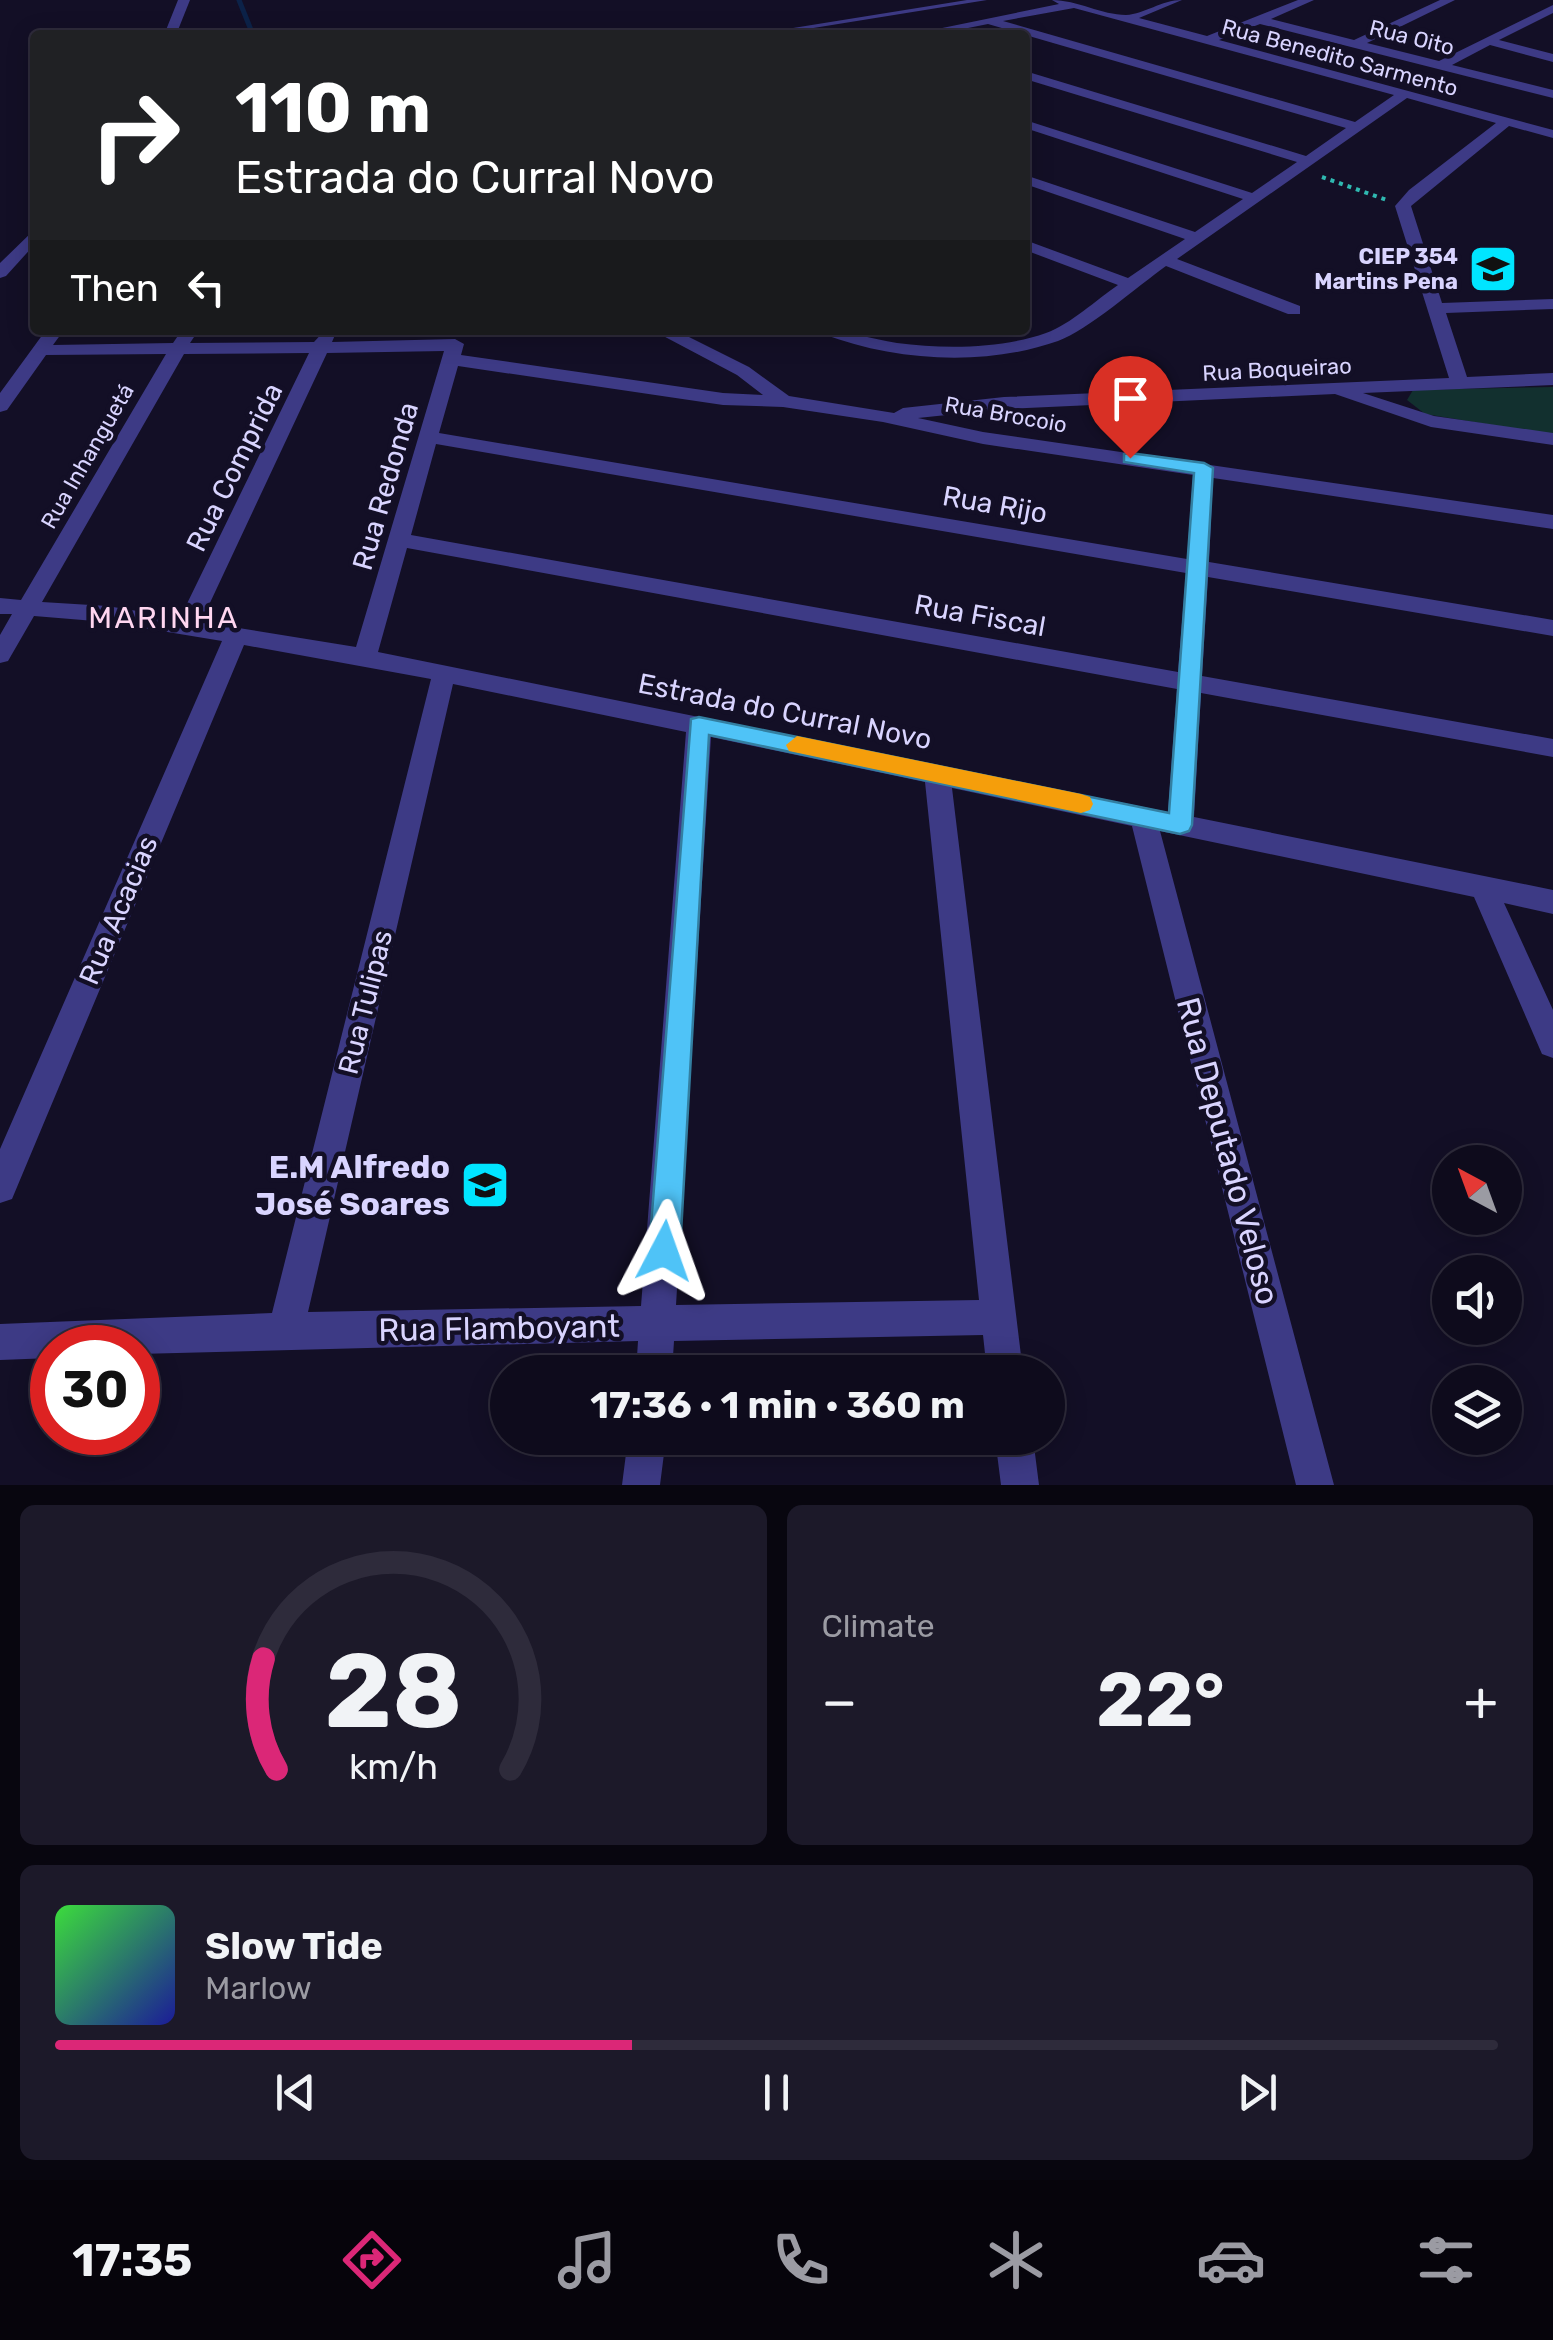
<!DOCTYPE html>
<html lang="en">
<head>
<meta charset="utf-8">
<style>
	body { margin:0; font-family:Rubik,sans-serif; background:#1c1929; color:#f1f3f6; height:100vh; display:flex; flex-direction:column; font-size:38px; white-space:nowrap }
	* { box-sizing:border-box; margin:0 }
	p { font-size:32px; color:#9b9ba3 }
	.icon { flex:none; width:55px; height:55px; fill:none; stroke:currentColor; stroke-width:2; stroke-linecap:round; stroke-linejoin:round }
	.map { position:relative; height:1485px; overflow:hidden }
	.panel { display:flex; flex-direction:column; gap:20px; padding:20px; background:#08060f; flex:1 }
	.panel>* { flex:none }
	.guide { position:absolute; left:30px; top:30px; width:1000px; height:305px; border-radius:10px; box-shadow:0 5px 25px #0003,0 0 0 2px #2e2b3b; background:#202124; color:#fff; overflow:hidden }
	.needle { width:65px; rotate:319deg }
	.tools { position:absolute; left:1432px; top:1145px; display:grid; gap:20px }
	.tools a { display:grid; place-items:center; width:90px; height:90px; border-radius:50%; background:#0e0b1c; box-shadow:0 5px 25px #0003,0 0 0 2px #2e2b3b; font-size:50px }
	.speed { position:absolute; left:30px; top:1325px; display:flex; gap:20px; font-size:50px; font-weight:700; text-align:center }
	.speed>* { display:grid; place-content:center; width:130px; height:130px; border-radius:50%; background:#0e0b1c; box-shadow:0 5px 25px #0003,0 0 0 2px #2e2b3b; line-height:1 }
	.speed .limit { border:15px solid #d22; background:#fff; color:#111 }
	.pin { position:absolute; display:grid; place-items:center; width:85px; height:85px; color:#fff; margin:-102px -42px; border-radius:50% 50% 50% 0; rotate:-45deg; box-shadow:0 0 10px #0007 }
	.pin .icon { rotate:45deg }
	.me { position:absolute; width:110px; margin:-55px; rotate:4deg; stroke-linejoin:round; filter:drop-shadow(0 0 8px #0008) }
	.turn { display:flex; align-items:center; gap:35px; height:210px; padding:0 40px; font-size:45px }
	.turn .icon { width:130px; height:130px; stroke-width:2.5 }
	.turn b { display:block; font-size:70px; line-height:85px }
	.then { display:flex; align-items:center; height:95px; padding:0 40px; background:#0003; gap:20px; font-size:38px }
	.big { font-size:75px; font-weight:700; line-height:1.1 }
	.panel .card { flex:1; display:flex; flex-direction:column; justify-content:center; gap:15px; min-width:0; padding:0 35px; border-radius:15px; background:#1c1929 }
	.panel .dial { align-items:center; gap:0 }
	.dial svg { height:260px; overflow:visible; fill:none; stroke:#2e2b3b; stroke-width:7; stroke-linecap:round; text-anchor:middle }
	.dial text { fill:#f1f3f6; stroke:none }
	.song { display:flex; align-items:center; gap:30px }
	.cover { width:120px; height:120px; border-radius:15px; background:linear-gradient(135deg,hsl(120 70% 55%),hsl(240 70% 35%)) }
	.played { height:10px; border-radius:5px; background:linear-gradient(90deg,#db2777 40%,#2e2b3b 40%) }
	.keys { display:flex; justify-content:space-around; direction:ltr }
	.heat { display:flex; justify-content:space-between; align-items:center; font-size:55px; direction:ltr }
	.panel .tiles { flex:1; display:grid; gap:20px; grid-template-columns:1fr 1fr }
	.card:last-child { grid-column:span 2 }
	.trip { position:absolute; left:490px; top:1355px; width:575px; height:100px; border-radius:50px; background:#0e0b1c; box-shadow:0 5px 25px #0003,0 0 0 2px #2e2b3b; font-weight:700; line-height:100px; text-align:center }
	.tabs { display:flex; height:160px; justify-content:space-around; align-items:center; background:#06040b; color:#9b9ba3 }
	.tabs .icon { width:70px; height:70px }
	.tabs .active { color:#db2777 }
	.tabs b { font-size:45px; color:#f1f3f6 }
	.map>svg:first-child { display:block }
	.green { fill:#12302f }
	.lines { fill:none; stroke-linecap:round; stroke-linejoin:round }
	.stream { stroke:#0c2248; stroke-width:5 }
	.path { stroke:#2fb8b0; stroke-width:4; stroke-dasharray:4 5; stroke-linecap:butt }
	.lane { fill:#3d3a85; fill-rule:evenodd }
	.street { fill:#3d3a85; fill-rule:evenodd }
	.route { fill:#4fc3f7; stroke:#337fa1; stroke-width:2.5 }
	.slow { fill:#f59e0b }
	.labels { text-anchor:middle; stroke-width:9; stroke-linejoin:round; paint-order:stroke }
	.far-street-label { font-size:22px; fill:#d9d4ff; stroke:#130f26 }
	.far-poi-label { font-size:22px; font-weight:bold; fill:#d9d4ff; stroke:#130f26; text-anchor:end }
	.street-label { font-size:28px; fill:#d9d4ff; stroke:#130f26 }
	.neighbourhood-label { font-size:30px; letter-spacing:2.5px; fill:#ffd6f0; stroke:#130f26 }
	.near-street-label { font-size:32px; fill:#d9d4ff; stroke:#130f26 }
	.near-poi-label { font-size:32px; font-weight:bold; fill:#d9d4ff; stroke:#130f26; text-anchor:end }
</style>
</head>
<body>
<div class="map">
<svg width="1553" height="1485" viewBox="0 0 1553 1485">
	<rect width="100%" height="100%" fill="#130f26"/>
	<path class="green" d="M1553 387V435L1425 414 1407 400 1413 390Z"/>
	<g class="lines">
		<path class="stream" d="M239 0 253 35"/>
		<path class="path" d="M1322 177 1387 200"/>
		<path class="lane" d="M967 0H987L770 35H749Z"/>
		<path class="street" d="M178 0H190L176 35H164Z
			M1052 0C1077 0 1102 15 1126 15 1145 14 1161 0 1182 0L1139 18 1207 36 1298 0H1314L1271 19 1354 40 1440 0H1455L1367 43 1439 61 1553 5V13L1499 40 1553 54V62L1490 45 1452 65 1553 90V98L1260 24 1219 40 1553 130V138L1509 126 1411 206 1442 303 1553 299V309L1446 313 1467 377 1553 373V385L1363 393 1434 416 1553 433V445L1431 427 1335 394 1004 409 918 418 983 432 1553 515V529L1213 478 1209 562 1553 620V636L1208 577 1202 676 1553 739V757L1201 693 1194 817 1553 890V914L1504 903 1553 1010V1058L1542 1054 1474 897 1160 831 1334 1485H1296L1132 826 952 788 1023 1372H987L983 1335 674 1341 672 1372H636L638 1341 138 1354V1348H52V1358L0 1360V1324L272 1313 431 679 244 645 12 1199 0 1203V1149L222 641 107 622 34 616 8 661 0 663V635L12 614H0V598L21 600 166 354 46 355 7 410 0 412V393L46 330H64L53 345 173 343 182 330 196 334 190 343 314 342 325 330 335 335 332 342 455 339 464 344 461 355 723 393 763 395 737 375 652 330H675L749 367 789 396 894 413 903 408 1004 397 1449 378 1395 206 1409 190 1496 123 1407 98 1177 259 1300 306V314H1288L1166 266C1138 286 1088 330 1058 341 984 367 895 361 823 334L820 330C847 330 871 339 897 343 944 349 1001 349 1046 333 1071 324 1096 300 1118 285L1025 250V240L1128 278 1185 239 1025 184V175L1195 232 1243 199 1025 128V120L1252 193 1297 162 1025 79V71L1306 156 1346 128 988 24 933 35H908L1059 4ZM1074 8 1394 95 1355 122 1003 21ZM444 351 356 647 201 622 327 353ZM309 353 180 618 107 606 42 602 184 354ZM458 366 723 405 783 407 883 422 983 444 1193 475 1187 559 439 433ZM436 444 1186 573 1178 672 411 535ZM407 548 1177 689 1168 812 378 652ZM453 684 686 732 641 1306 308 1312ZM711 737 925 782 979 1300 676 1305Z
			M35 229V244L6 276 0 278V263Z
			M628 1438H666L660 1485H622Z
			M995 1438H1033L1039 1485H1001Z"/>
	</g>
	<path class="route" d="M1130 453 1204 463 1213 468 1192 825 1189 831 1180 834 709 735 680 1251 675 1262 664 1267 653 1262 649 1251 691 719 699 717 1169 813 1194 473 1124 462V454Z"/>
	<path class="slow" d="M797 736 1081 794 1090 797 1093 804 1090 810 1081 813 789 751 786 745Z"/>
	<defs>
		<g id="school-square" transform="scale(2.5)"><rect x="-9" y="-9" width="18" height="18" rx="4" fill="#00e5ff" stroke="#130f26"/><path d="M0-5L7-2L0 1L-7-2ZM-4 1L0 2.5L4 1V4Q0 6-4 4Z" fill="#111"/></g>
	</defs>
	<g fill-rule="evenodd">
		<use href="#school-square" x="1493" y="269"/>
		<use href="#school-square" x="485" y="1185"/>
	</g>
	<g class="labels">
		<g class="far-street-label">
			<text transform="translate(1412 37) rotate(14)" y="8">Rua Oito</text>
			<text transform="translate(1340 57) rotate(15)" y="8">Rua Benedito Sarmento</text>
			<text transform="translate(1277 369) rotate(-3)" y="8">Rua Boqueirao</text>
			<text transform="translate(1006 414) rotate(10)" y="8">Rua Brocoio</text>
			<text transform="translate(87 456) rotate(-60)" y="8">Rua Inhanguetá</text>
		</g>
		<g class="far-poi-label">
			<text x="1458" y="264">CIEP 354<tspan x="1458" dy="25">Martins Pena</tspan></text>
		</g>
		<g class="street-label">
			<text transform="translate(234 467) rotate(-64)" y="10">Rua Comprida</text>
			<text transform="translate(385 486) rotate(-74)" y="10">Rua Redonda</text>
			<text transform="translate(995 504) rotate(10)" y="10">Rua Rijo</text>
			<text transform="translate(980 615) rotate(10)" y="10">Rua Fiscal</text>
			<text transform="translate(785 711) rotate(11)" y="10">Estrada do Curral Novo</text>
			<text transform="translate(118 910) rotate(-67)" y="10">Rua Acacias</text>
			<text transform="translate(365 1002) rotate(-76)" y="10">Rua Tulipas</text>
		</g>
		<g class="neighbourhood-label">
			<text x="164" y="628">MARINHA</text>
		</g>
		<g class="near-street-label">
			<text transform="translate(1228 1151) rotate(75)" y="11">Rua Deputado Veloso</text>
			<text transform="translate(499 1328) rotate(-1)" y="11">Rua Flamboyant</text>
		</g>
		<g class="near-poi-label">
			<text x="450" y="1178">E.M Alfredo<tspan x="450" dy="37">José Soares</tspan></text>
		</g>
	</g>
</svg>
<div class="tools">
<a><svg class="needle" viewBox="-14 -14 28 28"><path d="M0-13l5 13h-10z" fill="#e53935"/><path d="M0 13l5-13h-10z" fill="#9b9ba3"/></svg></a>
<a><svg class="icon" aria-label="sound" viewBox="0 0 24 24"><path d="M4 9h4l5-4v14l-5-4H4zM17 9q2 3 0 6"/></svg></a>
<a><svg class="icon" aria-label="layers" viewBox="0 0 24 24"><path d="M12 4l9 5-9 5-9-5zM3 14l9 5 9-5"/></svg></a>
</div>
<div class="speed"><div class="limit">30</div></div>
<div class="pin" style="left:1130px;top:458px;background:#d93025"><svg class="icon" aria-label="arrive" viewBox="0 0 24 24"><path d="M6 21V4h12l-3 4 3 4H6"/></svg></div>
<svg class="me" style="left:664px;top:1251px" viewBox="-20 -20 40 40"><path d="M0-17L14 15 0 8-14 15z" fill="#4fc3f7" stroke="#fff" stroke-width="4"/></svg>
<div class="trip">17:36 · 1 min · 360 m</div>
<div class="guide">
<div class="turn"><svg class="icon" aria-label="right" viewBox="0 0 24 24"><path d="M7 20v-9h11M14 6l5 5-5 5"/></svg><div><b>110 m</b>Estrada do Curral Novo</div></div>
<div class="then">Then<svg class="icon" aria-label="left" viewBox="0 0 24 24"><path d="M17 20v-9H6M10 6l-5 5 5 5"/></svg></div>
</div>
</div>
<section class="panel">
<div class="tiles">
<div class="card dial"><svg viewBox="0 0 100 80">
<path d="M14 69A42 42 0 1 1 86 69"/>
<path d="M14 69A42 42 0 0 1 10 35" stroke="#db2777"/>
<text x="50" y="56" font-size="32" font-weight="700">28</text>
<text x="50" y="72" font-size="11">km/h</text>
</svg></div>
<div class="card"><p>Climate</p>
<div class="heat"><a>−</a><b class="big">22°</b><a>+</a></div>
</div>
<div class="card">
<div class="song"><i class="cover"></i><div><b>Slow Tide</b><p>Marlow</p></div></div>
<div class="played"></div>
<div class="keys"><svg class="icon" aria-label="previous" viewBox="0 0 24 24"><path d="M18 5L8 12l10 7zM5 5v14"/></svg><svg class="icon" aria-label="pause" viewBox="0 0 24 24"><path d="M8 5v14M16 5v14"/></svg><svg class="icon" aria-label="next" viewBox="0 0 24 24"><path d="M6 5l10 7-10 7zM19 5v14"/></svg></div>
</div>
</div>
</section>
<nav class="tabs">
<b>17:35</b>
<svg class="icon active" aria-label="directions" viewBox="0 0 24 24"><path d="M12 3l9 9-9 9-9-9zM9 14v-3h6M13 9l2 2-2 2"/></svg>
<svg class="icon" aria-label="music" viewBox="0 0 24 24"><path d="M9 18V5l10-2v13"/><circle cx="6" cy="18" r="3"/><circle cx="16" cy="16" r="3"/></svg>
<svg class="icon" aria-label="phone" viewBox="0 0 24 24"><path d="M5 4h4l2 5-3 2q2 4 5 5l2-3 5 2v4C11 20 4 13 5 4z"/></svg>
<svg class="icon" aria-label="climate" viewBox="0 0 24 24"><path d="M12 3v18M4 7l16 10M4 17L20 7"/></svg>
<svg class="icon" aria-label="car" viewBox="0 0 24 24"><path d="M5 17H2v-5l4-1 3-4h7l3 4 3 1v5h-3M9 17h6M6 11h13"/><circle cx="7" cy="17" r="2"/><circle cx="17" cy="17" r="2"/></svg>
<svg class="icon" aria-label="filters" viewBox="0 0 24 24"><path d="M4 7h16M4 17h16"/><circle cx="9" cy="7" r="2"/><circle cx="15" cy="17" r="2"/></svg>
</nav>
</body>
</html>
